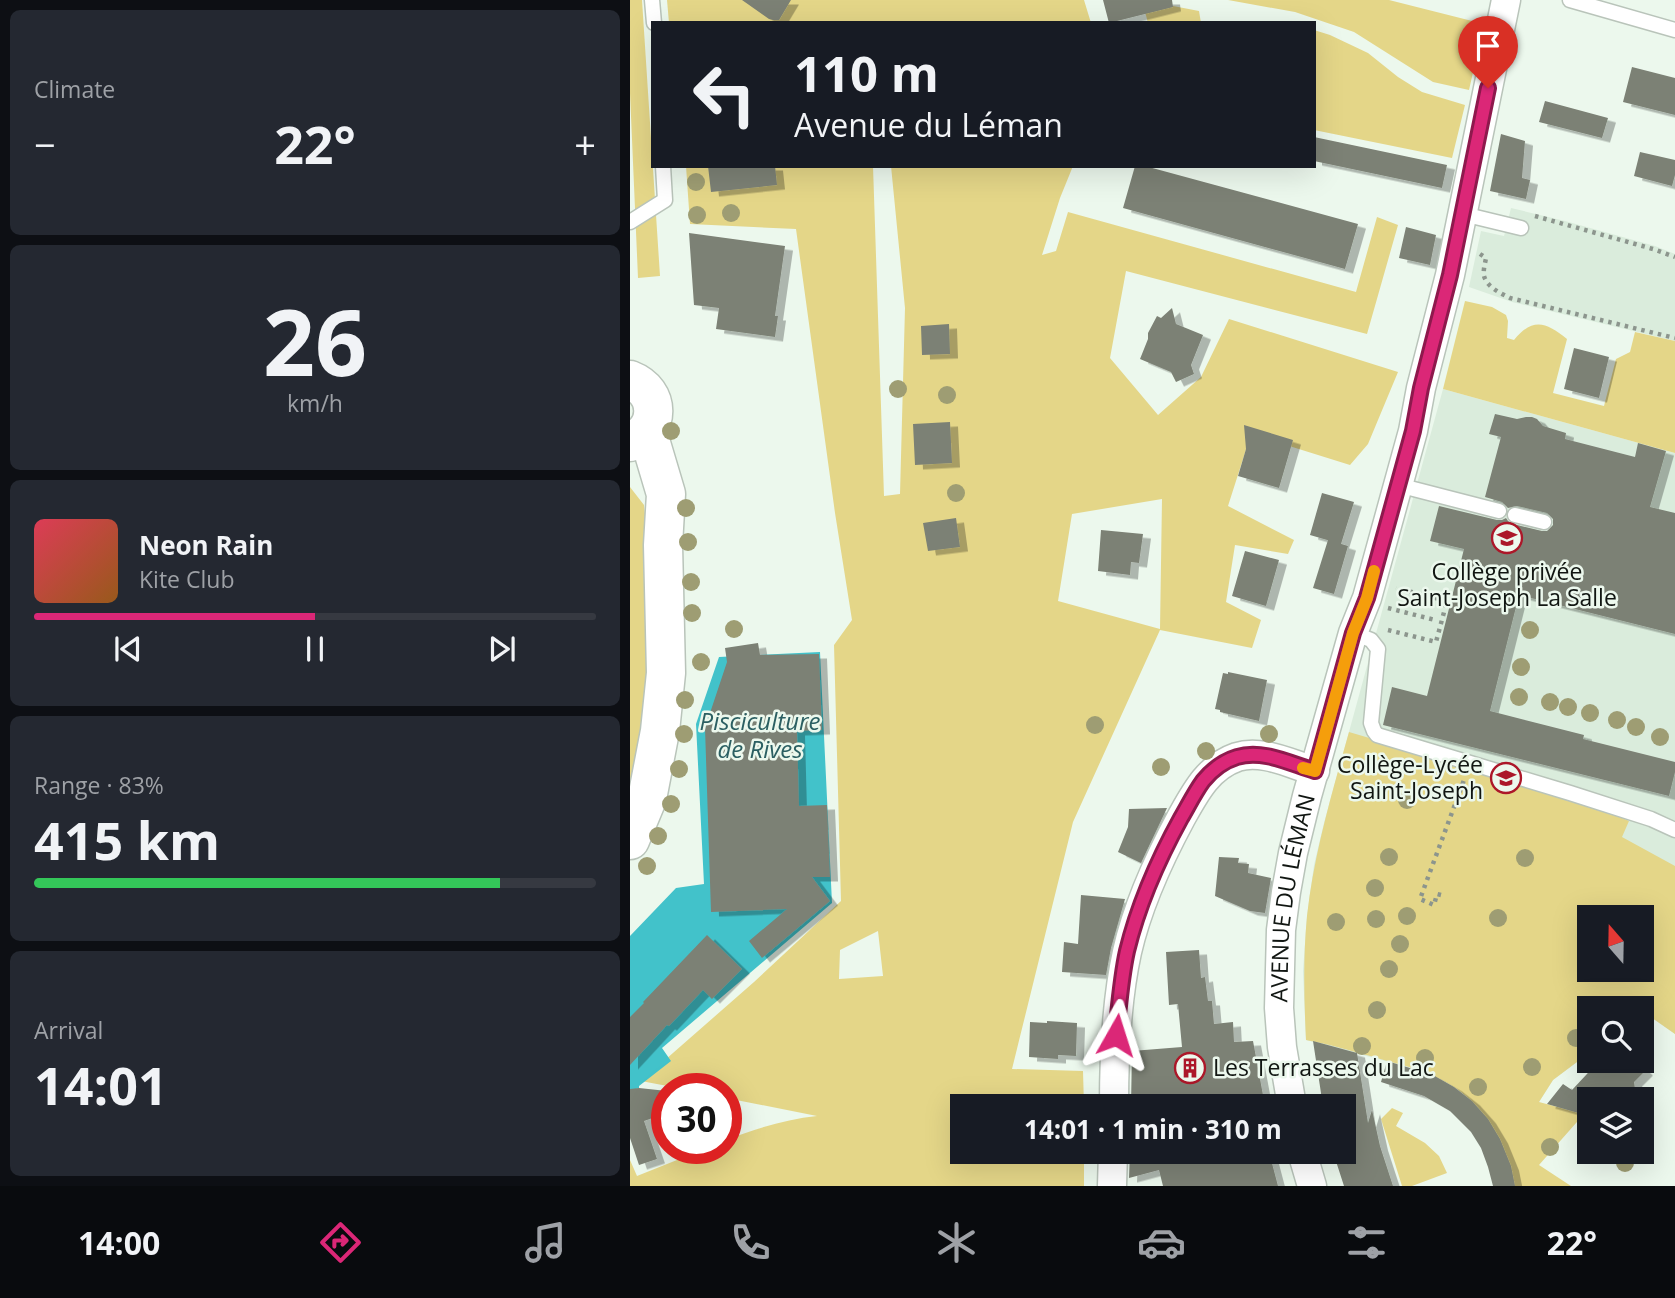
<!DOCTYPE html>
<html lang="en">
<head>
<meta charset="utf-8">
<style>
	body { margin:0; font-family:"Open Sans",sans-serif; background:#242831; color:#f1f3f6; height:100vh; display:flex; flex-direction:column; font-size:26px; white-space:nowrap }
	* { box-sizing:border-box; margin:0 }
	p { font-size:23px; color:#9ea1a6 }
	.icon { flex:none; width:38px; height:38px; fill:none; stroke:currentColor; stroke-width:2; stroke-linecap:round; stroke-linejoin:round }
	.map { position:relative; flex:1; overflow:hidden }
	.drawer { display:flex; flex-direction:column; gap:10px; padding:10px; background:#0d0f14; width:630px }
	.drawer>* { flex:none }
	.top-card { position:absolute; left:21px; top:21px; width:665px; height:147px; border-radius:0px; box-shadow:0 7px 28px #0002; background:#171b24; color:#f1f3f6; overflow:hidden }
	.needle { width:46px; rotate:340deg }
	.fabs { position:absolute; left:947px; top:905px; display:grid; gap:14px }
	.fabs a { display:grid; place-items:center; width:77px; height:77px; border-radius:0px; background:#171b24; box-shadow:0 7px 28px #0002; font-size:35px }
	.speed { position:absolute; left:21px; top:1073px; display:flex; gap:14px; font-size:35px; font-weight:700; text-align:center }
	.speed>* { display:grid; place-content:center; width:91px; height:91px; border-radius:50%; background:#171b24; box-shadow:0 7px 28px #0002; line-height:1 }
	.speed .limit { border:10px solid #d22; background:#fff; color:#111 }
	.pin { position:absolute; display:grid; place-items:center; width:60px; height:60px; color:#fff; margin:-72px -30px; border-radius:50% 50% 50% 0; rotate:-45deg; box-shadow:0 0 7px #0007 }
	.pin .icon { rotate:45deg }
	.me { position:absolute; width:77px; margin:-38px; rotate:6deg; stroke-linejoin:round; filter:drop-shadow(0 0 5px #0008) }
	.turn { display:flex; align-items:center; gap:24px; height:147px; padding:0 28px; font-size:32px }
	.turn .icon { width:91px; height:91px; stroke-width:2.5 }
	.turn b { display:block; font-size:49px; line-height:60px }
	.big { font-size:52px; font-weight:700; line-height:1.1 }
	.drawer .tile { flex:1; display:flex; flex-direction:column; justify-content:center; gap:10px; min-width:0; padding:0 24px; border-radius:10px; background:#242831 }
	.drawer .dial { align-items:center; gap:0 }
	.dial b { font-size:91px; line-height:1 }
	.song { display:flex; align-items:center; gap:21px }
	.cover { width:84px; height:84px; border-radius:10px; background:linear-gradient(135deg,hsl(350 70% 55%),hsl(30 70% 35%)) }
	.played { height:7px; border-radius:4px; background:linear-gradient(90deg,#db2777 50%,#363941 50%) }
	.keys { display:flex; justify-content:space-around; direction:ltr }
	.heat { display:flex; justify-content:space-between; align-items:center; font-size:38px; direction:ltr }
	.charge { height:10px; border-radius:5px; background:linear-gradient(90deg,#34c759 83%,#363941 0) }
	.trip { position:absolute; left:320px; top:1094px; width:406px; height:70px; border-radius:0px; background:#171b24; box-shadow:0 7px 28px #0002; font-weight:700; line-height:70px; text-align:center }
	.dock { display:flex; height:112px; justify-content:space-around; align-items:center; background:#090b0e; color:#9ea1a6 }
	.dock .icon { width:49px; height:49px }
	.dock .active { color:#db2777 }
	.dock b { font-size:32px; color:#f1f3f6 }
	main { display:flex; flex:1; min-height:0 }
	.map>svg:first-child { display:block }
	.built { fill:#daecdc; fill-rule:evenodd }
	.green { fill:#e4d688; fill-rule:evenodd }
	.water { fill:#42c2ca }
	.building { fill:#7c8175; filter:url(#shadow) }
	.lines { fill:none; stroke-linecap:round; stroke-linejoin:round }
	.lane-casing { stroke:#b9c4ba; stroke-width:17 }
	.street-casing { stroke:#b9c4ba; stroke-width:31 }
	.secondary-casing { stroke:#b9c4ba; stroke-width:41 }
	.path { stroke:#8c958d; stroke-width:4.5; stroke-dasharray:3.5 5; stroke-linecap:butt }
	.lane { stroke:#fff; stroke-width:14 }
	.street { stroke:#fff; stroke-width:28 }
	.secondary { stroke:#fff; stroke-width:38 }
	.tree { fill:#9e9d73 }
	.route-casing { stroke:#8e194d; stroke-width:18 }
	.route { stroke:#db2777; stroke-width:12 }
	.slow { stroke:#f59e0b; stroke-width:12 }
	.labels { text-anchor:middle; stroke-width:5; stroke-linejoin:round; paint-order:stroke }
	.poi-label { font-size:23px; fill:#111612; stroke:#ecf8ed }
	.street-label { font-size:23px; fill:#111612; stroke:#ecf8ed }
	.water-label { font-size:24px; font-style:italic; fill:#2b5f62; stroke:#ecf8ed }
</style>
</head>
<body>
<main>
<section class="drawer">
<div class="tile"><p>Climate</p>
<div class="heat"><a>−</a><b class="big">22°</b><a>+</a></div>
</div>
<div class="tile dial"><b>26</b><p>km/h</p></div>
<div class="tile">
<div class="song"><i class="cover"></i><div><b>Neon Rain</b><p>Kite Club</p></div></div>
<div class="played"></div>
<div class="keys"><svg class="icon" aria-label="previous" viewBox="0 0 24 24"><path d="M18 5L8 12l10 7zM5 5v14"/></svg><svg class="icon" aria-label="pause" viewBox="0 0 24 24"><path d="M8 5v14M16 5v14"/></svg><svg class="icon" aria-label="next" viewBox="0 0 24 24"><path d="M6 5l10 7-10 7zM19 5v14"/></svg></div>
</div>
<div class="tile"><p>Range · 83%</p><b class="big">415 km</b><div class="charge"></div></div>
<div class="tile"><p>Arrival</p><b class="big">14:01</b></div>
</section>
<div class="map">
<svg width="1045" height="1186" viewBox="0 0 1045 1186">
	<defs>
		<filter id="shadow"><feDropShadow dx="8" dy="4.5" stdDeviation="0" flood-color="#0004"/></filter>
	</defs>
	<rect width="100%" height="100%" fill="#ecf8ed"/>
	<path class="built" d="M881 208 935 221 1025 246 1045 254V341L882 302 839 287 851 231 874 236Z
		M813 389 1045 453V1034L1015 1013 1012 1016V1008H959V1053L923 1080 909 1102 676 1040 673 971 677 916 684 865 694 823ZM959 917H1012V970H959Z"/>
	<path class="green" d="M0 0H12L30 276 8 278 0 93Z
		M37 0H454L461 23H39Z
		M512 0 569 11 571 23H518Z
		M598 0H759L854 24 839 90 803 82 724 32 665 12Z
		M684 30 700 35 738 53 768 77 792 92 835 105 822 158 684 130Z
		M56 166H243L254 496 270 494 275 308 261 166H443L430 198 412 255 426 251 438 212 726 292 747 217 768 225 737 334 496 271 480 358 528 415 571 377 599 319 768 372 738 444 720 465 621 434 598 506 664 540 658 554 605 545 596 602 631 620 622 648 530 630 443 822 382 1069 453 1071 454 1106H332V1152H454V1186H0V1160L7 1176 77 1148H96V1140C125 1129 156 1119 187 1116L96 1098V1088H48L11 1081 124 982 211 901 204 645 222 620 205 513 166 229 60 224ZM532 499 530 629 428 601 442 514ZM248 931 253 976 209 979 210 950Z
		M835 301 862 307 876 315 878 321 877 338 884 340C903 317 916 322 937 339L923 393 974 406 986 359 1000 352 1005 332 1045 341V453L813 389Z
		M0 487 14 505 20 556 19 713 0 786Z
		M719 732 936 796 967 807 999 821 992 837 1045 866V1034L1015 1013 1012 1016V1008H959V1053L923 1080 909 1102 954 1114 909 1165 941 1186H884C876 1137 848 1094 801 1075 783 1067 763 1063 744 1057 721 1051 699 1044 676 1040 674 998 673 957 677 916 684 853 702 793 719 732ZM959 917H1012V970H959Z
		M762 1108 773 1113 766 1126 795 1143 809 1156 817 1173 782 1186H772L751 1119Z"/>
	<path class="water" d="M190 652 202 903 32 1048 41 1061 9 1086V1088L0 1091V936L46 888 74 884 66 724 89 657Z"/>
	<path class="building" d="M112 0H161L149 20H143L139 19Z
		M473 0H542L543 7 479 23Z
		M1002 67 1045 78V115L993 102Z
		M915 101 978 118 972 138 909 122Z
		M871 134 895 141 892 178 900 180 896 199 860 191Z
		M684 137 817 165 812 188 684 161Z
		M1010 152 1045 160V175L1042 186 1004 176Z
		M78 166H145L147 185 81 192Z
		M505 166H515L728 224 715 269 493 208Z
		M776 227 806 235 800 265 769 258Z
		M59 233 155 246 145 316H148L145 337 86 329 89 308 64 305Z
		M542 308 546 324 573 335 561 365 564 374 546 382 541 372 510 359 518 339V333L527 316 531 318Z
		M319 324 320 354 292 355 291 326Z
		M944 348 979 357 969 398 934 389Z
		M865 414 887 419 896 417H902L907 419 913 426 936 433 935 439 1005 457 1008 443 1036 451 1020 507 1045 513V634L889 595 860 711 954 735 953 739 1045 762V772L1039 796 753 725 762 687 797 696 834 549 800 541 809 506 867 520H872L876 518 878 521 883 524 912 531H917L923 525V519L917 513 887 506 878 508 872 502 855 497 871 437 859 434Z
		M320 422 322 463 285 465 283 424Z
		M614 425 663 440 649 488 608 476 616 449Z
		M692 493 724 502 711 544 680 535Z
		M326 518 330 547 298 551 293 523Z
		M471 530 513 534 509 563 501 562 500 575 468 571Z
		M698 540 718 546 704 594 683 588Z
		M615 551 649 560 636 606 602 596Z
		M128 643 130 655 189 654 192 730 167 731 169 806 197 805 200 877H182L200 901 132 958 119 941 157 909 81 912 75 728 97 662 95 648Z
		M598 672 637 680 629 721 590 712V710L585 709 593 673 598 674Z
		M537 808 511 863 488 852 498 827 499 809Z
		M589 857 609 858 608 863 619 864 618 873 641 878 635 913 620 911 585 896Z
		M451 895 495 899 481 948 476 975 432 972 434 942 448 944Z
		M77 935 112 969 82 999 73 990 39 1026 37 1025 0 1065V1017L14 1003 13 1002Z
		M569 950 571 978 575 977 578 1001H582L584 1024 603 1022 604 1042 623 1041 635 1106H501L502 1051 552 1047 548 1004 539 1005 536 952Z
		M417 1021 447 1023 446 1056 428 1055V1059L399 1057 400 1022 417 1023Z
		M683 1041 727 1053 738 1123 742 1110 750 1146 763 1186H714L703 1152H714V1106H693Z
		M970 1060H1003L1015 1071 1004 1082 1005 1089 998 1096H992L989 1099H959V1116L917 1104 933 1084 942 1090Z
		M757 1061 803 1075 824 1087 842 1101 858 1119 870 1139 881 1166 885 1186H863L858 1167 851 1148 841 1132 820 1111 794 1096 751 1082Z
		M9 1088 37 1091V1113L14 1121 27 1159 9 1165 0 1138V1089Z
		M500 1152H639L648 1186H533L529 1170 499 1178Z"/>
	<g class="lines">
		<g class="lane-casing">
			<path id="lane" d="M22 0 24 23
				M940 0 1045 30
				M833 214 891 228
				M0 222 35 200 33 166
				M768 485 869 511
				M885 515 914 522
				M723 633 741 640 748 649 741 723 744 731 747 735 940 793 1021 819 1045 830"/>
		</g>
		<g class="street-casing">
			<g id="street">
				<path d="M484 1106C484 1055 486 1002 497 952 507 908 530 857 551 818 565 793 578 767 607 757 632 749 660 764 685 771"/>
				<path id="s1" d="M662 1106 652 1047 649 1008 651 930 656 892 663 853 677 796 723 633 737 598 783 431 791 388 820 275 876 0"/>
				<path d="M672 1152 682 1186"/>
				<path d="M482 1186 483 1152"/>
			</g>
		</g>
		<g class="secondary-casing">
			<path id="secondary" d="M0 380C31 392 31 430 0 442
				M0 840 17 799 30 731 36 673 33 545 36 494 17 430"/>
		</g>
		<path class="path" d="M905 216 1023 249 1045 257
			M850 254 856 258C855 264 853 270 854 276 857 287 870 293 880 298L1045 338
			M758 608 805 620
			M758 630 806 642 817 601 766 588
			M811 895 807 894 804 905 790 899 834 780"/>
		<use href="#lane" class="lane"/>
		<use href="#street" class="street"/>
		<use href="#secondary" class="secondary"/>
	</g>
	<g class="tree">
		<circle cx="66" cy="182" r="9"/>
		<circle cx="101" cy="213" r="9"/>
		<circle cx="67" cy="215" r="9"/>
		<circle cx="268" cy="389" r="9"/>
		<circle cx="317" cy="395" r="9"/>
		<circle cx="41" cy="431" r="9"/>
		<circle cx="326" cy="493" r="9"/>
		<circle cx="56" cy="508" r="9"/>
		<circle cx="58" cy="542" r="9"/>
		<circle cx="61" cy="582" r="9"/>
		<circle cx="62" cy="613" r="9"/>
		<circle cx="104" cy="629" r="9"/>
		<circle cx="900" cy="630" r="9"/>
		<circle cx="71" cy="662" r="9"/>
		<circle cx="891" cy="667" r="9"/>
		<circle cx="889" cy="697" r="9"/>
		<circle cx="55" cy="700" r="9"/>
		<circle cx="920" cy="702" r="9"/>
		<circle cx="938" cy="707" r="9"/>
		<circle cx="960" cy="713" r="9"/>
		<circle cx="987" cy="720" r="9"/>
		<circle cx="465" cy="725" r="9"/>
		<circle cx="1006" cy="727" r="9"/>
		<circle cx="54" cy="734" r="9"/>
		<circle cx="639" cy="734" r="9"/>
		<circle cx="1030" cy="737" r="9"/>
		<circle cx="576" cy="751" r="9"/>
		<circle cx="531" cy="767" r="9"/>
		<circle cx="49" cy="769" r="9"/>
		<circle cx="777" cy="800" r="9"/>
		<circle cx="41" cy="804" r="9"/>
		<circle cx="28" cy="836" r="9"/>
		<circle cx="759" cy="857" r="9"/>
		<circle cx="895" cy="858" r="9"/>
		<circle cx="17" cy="866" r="9"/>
		<circle cx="745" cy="888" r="9"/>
		<circle cx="777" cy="916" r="9"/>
		<circle cx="868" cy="918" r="9"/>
		<circle cx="746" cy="919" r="9"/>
		<circle cx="706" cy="922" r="9"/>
		<circle cx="770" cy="944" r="9"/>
		<circle cx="759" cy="969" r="9"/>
		<circle cx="747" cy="1010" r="9"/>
		<circle cx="946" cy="1038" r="9"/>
		<circle cx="732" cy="1046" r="9"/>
		<circle cx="795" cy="1058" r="9"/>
		<circle cx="902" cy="1067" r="9"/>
		<circle cx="848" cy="1087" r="9"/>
		<circle cx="920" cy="1147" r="9"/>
		<circle cx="995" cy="1163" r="9"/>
	</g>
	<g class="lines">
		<g class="route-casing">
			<path id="route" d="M486 1035C489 1007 491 978 497 951 508 906 529 858 551 818 558 806 565 792 573 781 582 770 594 761 607 757 633 749 661 764 685 771L723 633 737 598 783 431 791 388 820 275 858 88"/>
		</g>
		<use href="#route" class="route"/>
		<path class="slow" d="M673 768 685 771 723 633 737 598 744 571"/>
	</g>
	<defs>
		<g id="school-ring" transform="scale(1.575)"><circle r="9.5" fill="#ecf8ed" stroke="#ac1729" stroke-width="1.5"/><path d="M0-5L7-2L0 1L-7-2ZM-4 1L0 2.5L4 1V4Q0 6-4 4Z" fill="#ac1729"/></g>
		<g id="building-ring" transform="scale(1.575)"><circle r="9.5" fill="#ecf8ed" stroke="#ac1729" stroke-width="1.5"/><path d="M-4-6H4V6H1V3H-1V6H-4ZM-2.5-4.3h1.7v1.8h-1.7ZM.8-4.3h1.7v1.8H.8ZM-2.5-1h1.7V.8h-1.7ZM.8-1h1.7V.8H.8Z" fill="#ac1729"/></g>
	</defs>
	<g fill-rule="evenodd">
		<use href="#school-ring" x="877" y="538"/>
		<use href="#school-ring" x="876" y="778"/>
		<use href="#building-ring" x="560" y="1068"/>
	</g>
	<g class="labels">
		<g class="poi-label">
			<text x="877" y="580">Collège privée<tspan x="877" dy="26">Saint-Joseph La Salle</tspan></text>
			<text x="853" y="773" text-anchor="end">Collège-Lycée<tspan x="853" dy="26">Saint-Joseph</tspan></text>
			<text x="583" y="1076" text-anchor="start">Les Terrasses du Lac</text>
		</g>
		<g class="street-label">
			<text dy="8" stroke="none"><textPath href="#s1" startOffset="210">AVENUE DU LÉMAN</textPath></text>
		</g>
		<g class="water-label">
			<text x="130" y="730">Pisciculture<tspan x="130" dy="28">de Rives</tspan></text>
		</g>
	</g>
</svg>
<div class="fabs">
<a><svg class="needle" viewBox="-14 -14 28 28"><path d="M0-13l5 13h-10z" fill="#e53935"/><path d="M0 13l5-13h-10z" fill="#9ea1a6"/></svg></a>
<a><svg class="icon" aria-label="search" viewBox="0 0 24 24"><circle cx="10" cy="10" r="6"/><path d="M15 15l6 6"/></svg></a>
<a><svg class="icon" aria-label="layers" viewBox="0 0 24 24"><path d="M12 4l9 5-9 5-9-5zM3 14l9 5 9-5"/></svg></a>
</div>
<div class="speed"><div class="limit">30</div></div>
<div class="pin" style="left:858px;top:88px;background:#d93025"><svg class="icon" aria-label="arrive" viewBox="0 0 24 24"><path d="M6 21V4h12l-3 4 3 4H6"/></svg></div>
<svg class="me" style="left:486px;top:1035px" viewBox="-20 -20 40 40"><path d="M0-17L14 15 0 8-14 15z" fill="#db2777" stroke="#fff" stroke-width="4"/></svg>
<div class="trip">14:01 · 1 min · 310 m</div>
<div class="top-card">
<div class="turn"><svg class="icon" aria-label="left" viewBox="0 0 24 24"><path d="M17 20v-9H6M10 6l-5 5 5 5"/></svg><div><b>110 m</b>Avenue du Léman</div></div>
</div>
</div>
</main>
<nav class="dock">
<b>14:00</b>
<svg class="icon active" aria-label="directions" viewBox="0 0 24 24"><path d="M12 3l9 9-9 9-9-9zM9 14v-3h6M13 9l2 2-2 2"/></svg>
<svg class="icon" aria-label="music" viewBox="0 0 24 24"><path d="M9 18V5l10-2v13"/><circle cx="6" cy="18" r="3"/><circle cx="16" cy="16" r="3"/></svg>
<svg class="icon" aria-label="phone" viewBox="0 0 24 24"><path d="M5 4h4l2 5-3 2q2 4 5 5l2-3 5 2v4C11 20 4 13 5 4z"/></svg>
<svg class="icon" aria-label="climate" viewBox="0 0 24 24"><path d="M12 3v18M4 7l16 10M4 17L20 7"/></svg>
<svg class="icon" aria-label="car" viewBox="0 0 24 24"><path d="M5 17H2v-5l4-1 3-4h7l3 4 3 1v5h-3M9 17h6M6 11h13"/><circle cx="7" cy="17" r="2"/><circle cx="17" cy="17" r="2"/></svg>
<svg class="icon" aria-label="filters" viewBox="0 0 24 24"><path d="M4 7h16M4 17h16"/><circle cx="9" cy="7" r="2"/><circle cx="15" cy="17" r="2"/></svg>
<b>22°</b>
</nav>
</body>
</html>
